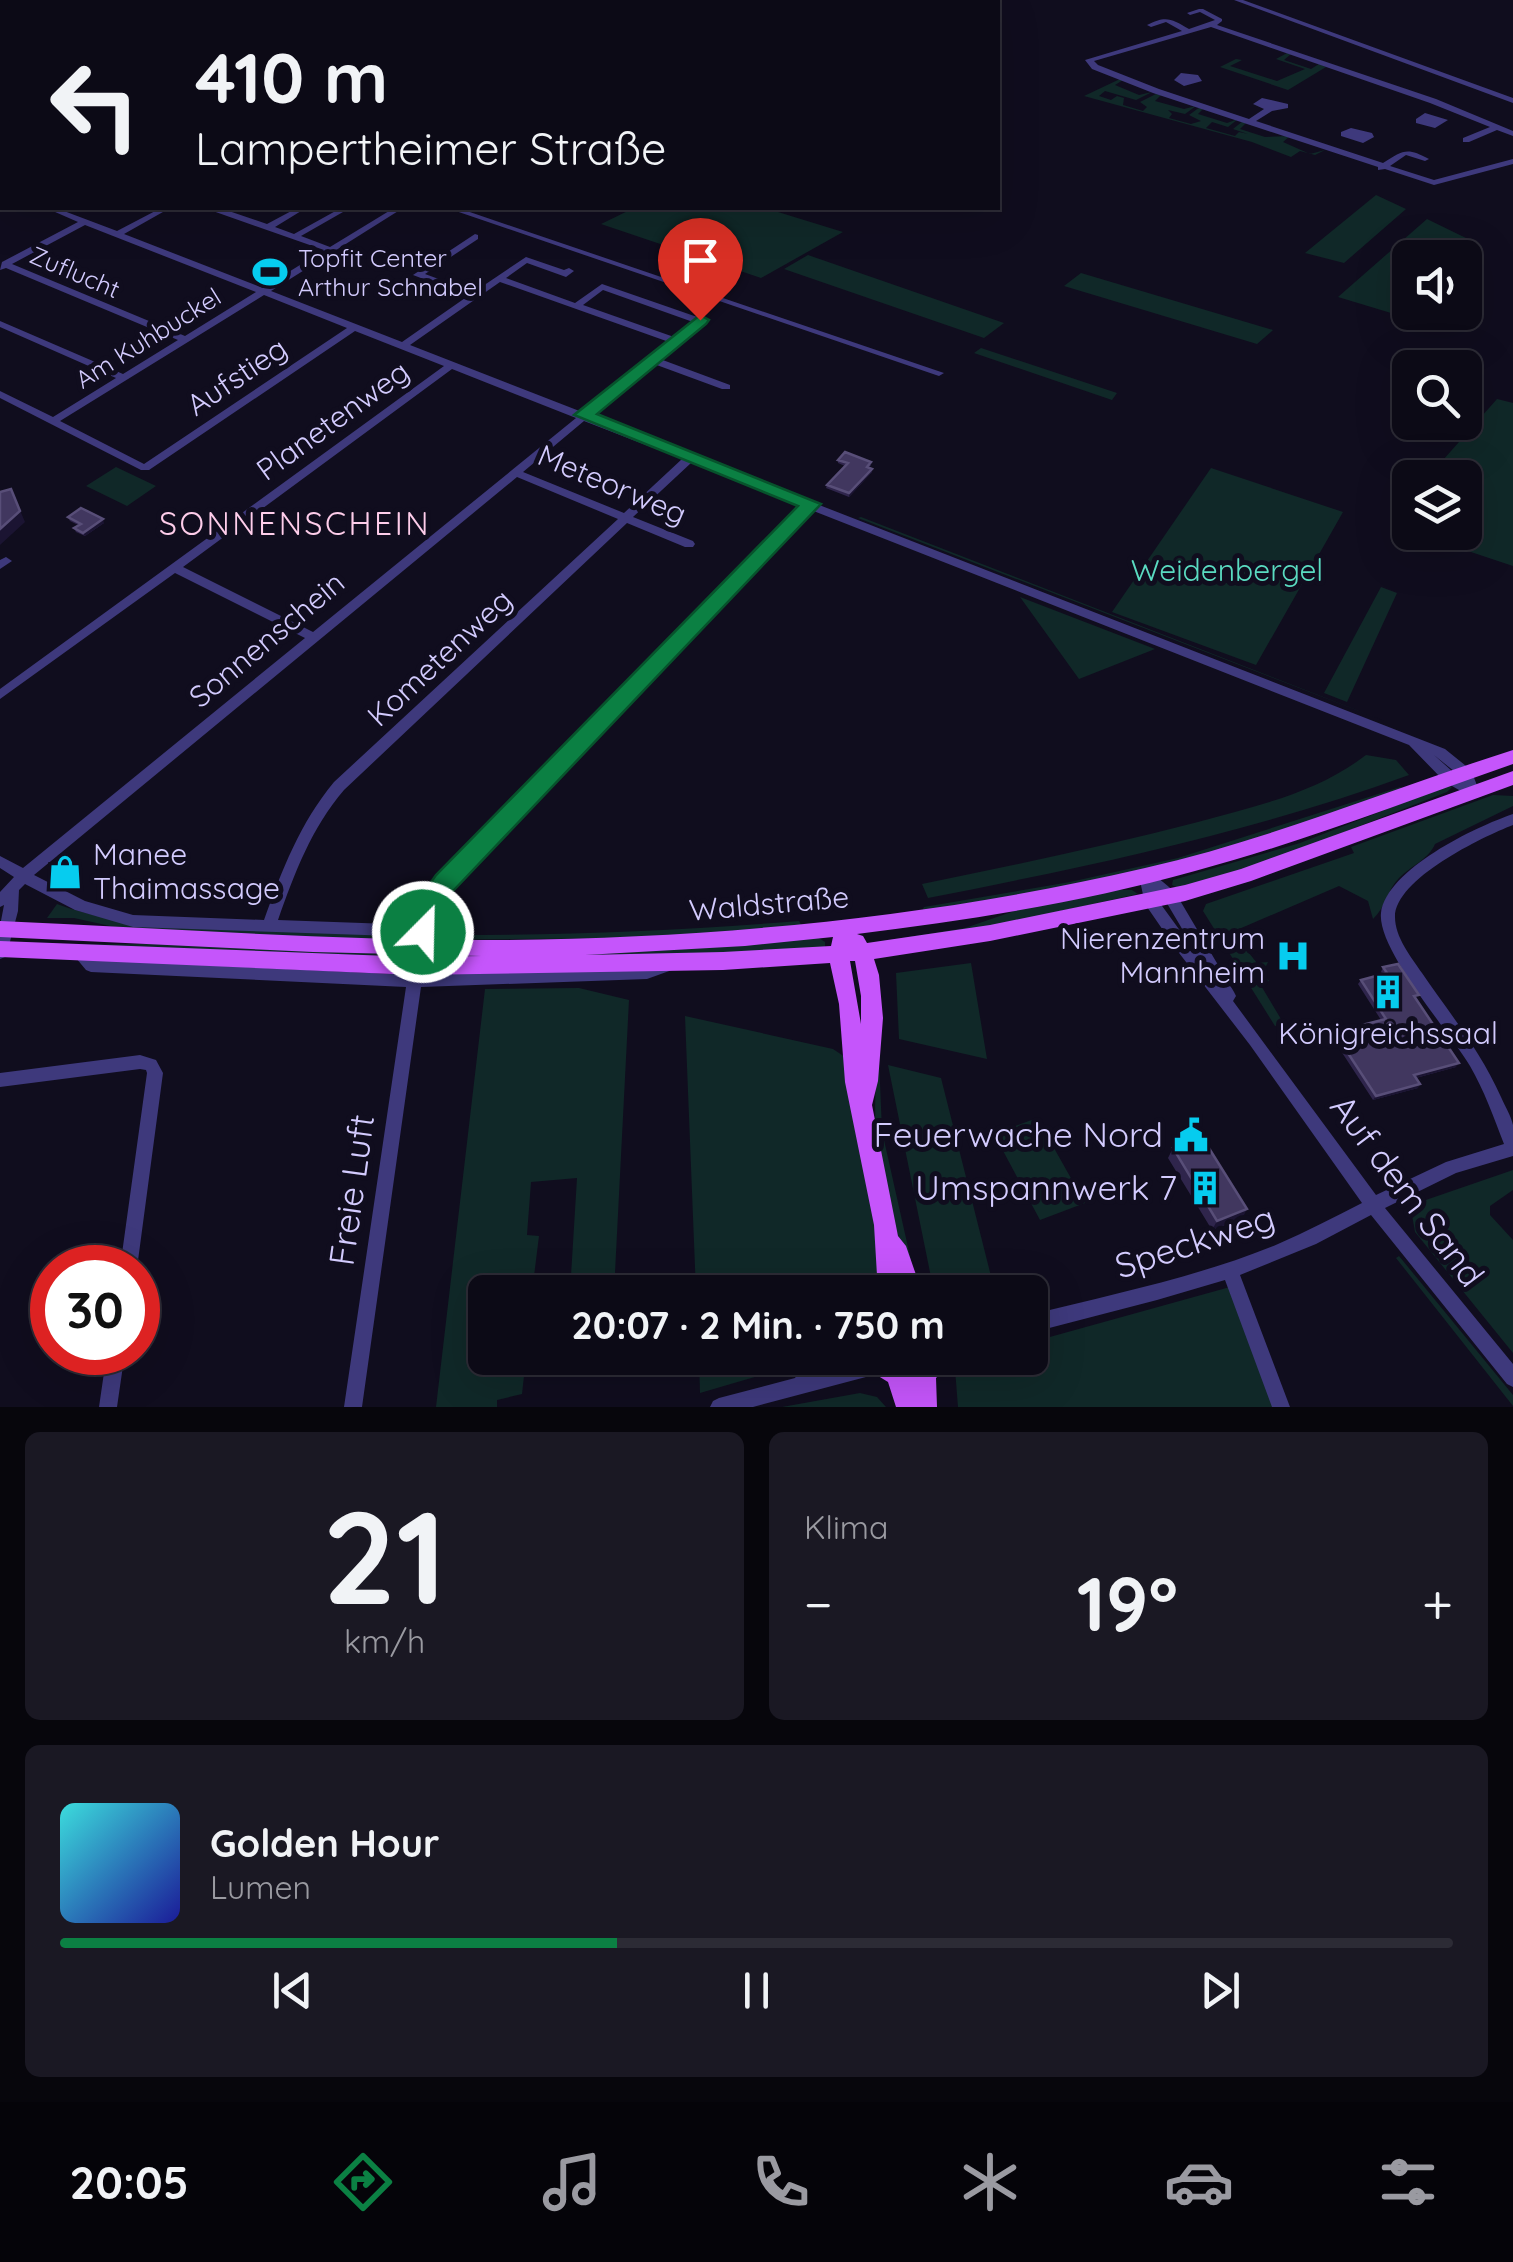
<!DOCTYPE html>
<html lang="de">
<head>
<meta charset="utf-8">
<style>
	body { margin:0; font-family:Quicksand,sans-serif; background:#1a1823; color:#f1f3f6; height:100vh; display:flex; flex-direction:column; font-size:38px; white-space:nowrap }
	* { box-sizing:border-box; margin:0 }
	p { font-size:32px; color:#9a9aa1 }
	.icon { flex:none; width:55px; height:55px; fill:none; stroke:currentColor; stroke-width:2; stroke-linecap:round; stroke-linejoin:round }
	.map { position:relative; height:1407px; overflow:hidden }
	.sheet { display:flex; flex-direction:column; gap:25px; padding:25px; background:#07060c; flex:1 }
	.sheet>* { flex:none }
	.hud { position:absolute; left:0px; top:0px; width:1000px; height:210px; box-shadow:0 10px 40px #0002,0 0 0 2px #2c2b35; background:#0c0a16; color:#f1f3f6; overflow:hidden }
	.fabs { position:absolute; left:1392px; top:240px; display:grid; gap:20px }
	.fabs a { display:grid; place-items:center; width:90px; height:90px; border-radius:15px; background:#0c0a16; box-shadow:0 10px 40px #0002,0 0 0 2px #2c2b35; font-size:50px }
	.speed { position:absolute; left:30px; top:1245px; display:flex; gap:20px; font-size:50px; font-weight:700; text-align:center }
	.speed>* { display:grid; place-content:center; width:130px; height:130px; border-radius:50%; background:#0c0a16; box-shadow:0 10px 40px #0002,0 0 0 2px #2c2b35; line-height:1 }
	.speed .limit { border:15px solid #d22; background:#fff; color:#111 }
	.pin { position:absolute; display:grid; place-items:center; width:85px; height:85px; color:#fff; margin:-102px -42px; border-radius:50% 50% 50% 0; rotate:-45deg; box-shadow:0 0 10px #0007 }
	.pin .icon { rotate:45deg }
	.me { position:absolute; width:110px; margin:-55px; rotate:23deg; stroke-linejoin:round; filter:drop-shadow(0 0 8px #0008) }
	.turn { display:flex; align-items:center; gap:35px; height:210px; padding:0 30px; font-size:45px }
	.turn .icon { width:130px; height:130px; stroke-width:2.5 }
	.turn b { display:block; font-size:70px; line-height:85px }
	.big { font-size:75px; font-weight:800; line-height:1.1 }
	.sheet .tile { flex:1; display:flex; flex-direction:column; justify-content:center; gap:15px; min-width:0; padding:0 35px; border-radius:15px; background:#1a1823 }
	.sheet .dial { align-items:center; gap:0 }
	.dial b { font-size:130px; line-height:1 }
	.song { display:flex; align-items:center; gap:30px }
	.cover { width:120px; height:120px; border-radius:15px; background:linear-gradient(135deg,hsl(180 70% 55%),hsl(240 70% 35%)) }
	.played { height:10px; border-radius:5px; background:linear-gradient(90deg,#0b8043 40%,#2c2b35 40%) }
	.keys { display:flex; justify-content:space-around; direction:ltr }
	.heat { display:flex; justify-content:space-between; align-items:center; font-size:55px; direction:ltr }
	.sheet .tiles { flex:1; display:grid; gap:25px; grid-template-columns:1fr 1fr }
	.tile:last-child { grid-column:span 2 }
	.trip { position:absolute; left:468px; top:1275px; width:580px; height:100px; border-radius:15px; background:#0c0a16; box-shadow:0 10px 40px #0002,0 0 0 2px #2c2b35; font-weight:800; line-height:100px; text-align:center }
	.tab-bar { display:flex; height:160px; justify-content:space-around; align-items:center; background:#050409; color:#9a9aa1 }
	.tab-bar .icon { width:70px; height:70px }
	.tab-bar .on { color:#0b8043 }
	.tab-bar b { font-size:45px; color:#f1f3f6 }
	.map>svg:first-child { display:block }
	.green { fill:#102828 }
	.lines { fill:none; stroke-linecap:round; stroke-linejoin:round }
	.minor { fill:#3e397c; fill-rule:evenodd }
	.major { fill:#c555fb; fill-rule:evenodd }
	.wall { fill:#2f254c }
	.shaded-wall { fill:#1b1432 }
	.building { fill:#41375f; stroke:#584e78; stroke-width:2.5 }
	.route { fill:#0b8043; stroke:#07532c; stroke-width:2.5 }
	.labels { text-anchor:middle; stroke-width:10; stroke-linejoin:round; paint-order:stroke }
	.far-poi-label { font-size:25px; fill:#d3cbfe; stroke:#100d1e; text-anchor:start }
	.far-street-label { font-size:25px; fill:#d3cbfe; stroke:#100d1e }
	.street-label { font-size:30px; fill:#d3cbfe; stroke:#100d1e }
	.park-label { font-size:30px; fill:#5adbc1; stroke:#100d1e }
	.poi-label { font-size:30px; fill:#d3cbfe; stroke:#100d1e; text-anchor:start }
	.neighbourhood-label { font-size:32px; letter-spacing:2.5px; fill:#fecdea; stroke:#100d1e }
	.near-poi-label { font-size:35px; fill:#d3cbfe; stroke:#100d1e; text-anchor:end }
	.near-street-label { font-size:35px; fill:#d3cbfe; stroke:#100d1e }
</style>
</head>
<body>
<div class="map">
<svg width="1513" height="1407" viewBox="0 0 1513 1407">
	<rect width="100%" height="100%" fill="#100d1e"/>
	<path class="green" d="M0 0H456L458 2H2L0 164Z
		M1287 53 1291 54 1284 60 1311 69 1319 64 1326 67 1288 90 1220 67 1236 59 1242 60 1230 66 1277 81 1305 69 1276 59Z
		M1120 79 1123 80 1115 85 1139 95 1152 92 1136 100 1105 91 1099 96 1111 100 1117 96 1124 98 1123 105 1143 111 1147 107 1140 102 1156 94 1161 95 1155 101 1184 109 1196 106 1185 114 1168 110 1172 114 1169 118 1191 124 1201 121 1189 115 1200 107 1204 108 1198 114 1227 123 1238 119 1228 127 1212 122 1206 128 1235 136 1239 132 1248 134 1233 129 1243 121 1247 122 1240 129 1265 137 1290 136 1283 142 1310 154 1325 150 1315 155 1300 151 1291 157 1252 142 1084 96Z
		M1376 195 1406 209 1344 263 1305 253Z
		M634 208H765L843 232 761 278 601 224Z
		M1427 219 1468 239 1448 257 1410 258V294L1391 313 1338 297Z
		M808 255 1004 323 984 338 784 269Z
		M1081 273 1273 330 1257 344 1064 286Z
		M981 348 1117 393 1112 400 974 353Z
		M1497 399 1513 403V566L1414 533 1465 532V478L1428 477Z
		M116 467 156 486 127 506 86 486Z
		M1211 468 1343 512 1256 665 1112 612Z
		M861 517 1385 721 858 518Z
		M1381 587 1397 593 1347 702 1324 693Z
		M1020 597 1155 649 1079 679Z
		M1366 755 1396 760 1409 775C1252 832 1091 866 928 898L922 884C1015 865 1106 846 1198 822 1256 806 1317 793 1366 755Z
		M1449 785 1452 787 1447 792 1247 870 1178 888 1172 885 1173 880 1300 843Z
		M1400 787 1407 790 1181 862 1071 886 922 911 924 907 1070 882 1178 858Z
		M1493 795 1513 796V806L1435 844C1428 860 1412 865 1399 878 1387 890 1386 907 1373 919L1368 901 1339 886 1232 932 1257 963 1268 962 1263 972 1269 981 1260 984 1284 1024 1275 1026 1203 911 1206 904 1354 853 1351 847Z
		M1112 890H1132L1138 894 961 933 864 944 965 928 1020 909Z
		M57 904C127 930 200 927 274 931 450 939 623 935 799 921L802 926 665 938 367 940 119 928 74 918H47Z
		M819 938 825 942V950L496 961 30 945Z
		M971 963 987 1059 899 1039 896 973Z
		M579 988 629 1000 614 1292H570L577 1178 531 1182 527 1235 539 1236 532 1292H485V1358H526L522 1394 497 1400V1407H436L485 989Z
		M685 1016 833 1049 845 1057 884 1277 875 1279 866 1292H696Z
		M879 1059 882 1131 914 1274C884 1211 867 1128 879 1059Z
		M888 1065 941 1078 995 1292H941L933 1287Z
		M1037 1118 1085 1203 1040 1220 994 1134Z
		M1513 1170V1190L1490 1206V1215L1513 1240V1353L1415 1232 1412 1215 1420 1202Z
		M1399 1256 1513 1395V1406L1396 1258Z
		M1230 1287 1273 1407H958L955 1369 989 1358H1030V1343L1039 1340Z
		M699 1358H803L782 1369 700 1393Z
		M860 1393 877 1397 886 1407H782Z"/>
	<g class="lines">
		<path class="minor" d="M1234 0H1243L1513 98V103Z
			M1199 9H1203L1222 19V21L1217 25 1436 99 1513 131V136L1497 130 1469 142H1463V138L1490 127 1430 103 1211 27 1094 61 1098 65 1159 89 1249 119 1264 109 1253 104 1262 98 1288 104V108L1272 111 1256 121 1383 163C1403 150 1407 147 1429 159L1425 161 1406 155 1390 166 1434 180 1513 159V164L1434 185 1385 169 1378 170V167L1153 93 1092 69 1085 60 1182 31 1166 22 1151 27 1147 25C1166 15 1172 19 1189 29L1215 20 1200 12 1190 15 1187 13Z
			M1181 73 1198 75 1202 81 1184 86 1174 80Z
			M1425 113 1448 120 1435 128 1416 123V119Z
			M1351 128 1372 133 1374 137 1363 143 1341 136V132Z
			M0 185 2 186V191H0Z
			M46 208H56L117 231 161 208H170L124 234 263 288 324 250 210 210 209 208H220L267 224 297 208H306L275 227 294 234 341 208H350L301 236 330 247 394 208H403L271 291 402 342 468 296 413 275 475 234 478 235V239L425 274 474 292 526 257 564 270 569 268 574 271 566 277 527 263 506 278 575 303 602 284 703 319V323L660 359 730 385V389H722L654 364 591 416 1445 749 1471 770 1480 793 1478 797 1473 798 1445 782 1409 745 811 510 450 886 438 901 428 935 423 937 133 927 75 910 25 884 19 890 18 911 7 953 5 957 0 959V926L4 905 0 907V892L14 877 0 868V856L23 868 305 638 175 573 0 699V689L444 366 355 331 149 470H141L0 398V391L53 417 116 378 0 327V321L123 374 178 340 6 268 0 270 2 262 78 222ZM85 225 256 292 185 336 12 264ZM500 282 669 342 582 412 410 345ZM603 290 693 322 674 337 583 305ZM264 295 347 328 144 464 60 421ZM452 369 576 418 313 632 183 567ZM584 421 682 459 624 513 523 472ZM691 463 802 507 440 878 425 899 418 925 278 920C295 872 311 829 344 790L627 523 685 547H693L695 544 693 541 633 517ZM517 477 618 519 334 782C300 823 282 870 264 920L133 915 85 901 34 875ZM1434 755 1460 776 1462 780Z
			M447 208H458L944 373 939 376 936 375Z
			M6 557 12 561 0 569V560Z
			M1513 814V825C1482 837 1395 879 1395 917 1395 937 1411 957 1422 973 1450 1014 1480 1050 1501 1097 1505 1106 1511 1116 1513 1125 1513 1135 1513 1147 1513 1156L1456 1173 1385 1208 1513 1364V1387L1507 1384 1371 1215 1316 1244 1240 1275 1290 1407H1272L1225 1280 1157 1300 1030 1333V1315C1113 1294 1198 1277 1278 1244 1306 1232 1334 1217 1362 1203L1250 1045 1176 949 1145 904 1139 876 1141 872 1146 870 1151 872 1175 892 1234 992 1236 996 1233 1001 1376 1195 1446 1162 1504 1144C1494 1118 1484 1090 1470 1066 1450 1032 1377 950 1381 913 1387 869 1475 827 1513 814ZM1156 892 1165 900 1197 954 1157 899Z
			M78 946 83 948 95 960 414 975 616 969 647 967 667 960 672 962 674 966 672 970 647 979 421 987 362 1407H344L406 987 91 972 86 970 71 952 73 948Z
			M140 1055 156 1060 163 1073 137 1268H120L147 1073 146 1070 140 1069 0 1087V1073Z
			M107 1352H125L117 1407H99Z
			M827 1358H852L850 1363 872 1358H887L890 1364 887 1370 881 1373 753 1407H710L713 1401 719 1398 795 1378 797 1375Z"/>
		<path class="major" d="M1513 750V764C1407 801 1303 842 1195 871 1084 902 971 920 857 934L863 936 867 943 990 925 1185 885 1241 869 1513 771V785L1251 881 1185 901 990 941 874 959 879 975 883 1018 878 1081 872 1105 898 1236 906 1246 922 1292H878L874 1225 845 1082 839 1004 830 963 723 970 415 975 0 957V941L415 957 481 956 313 952 0 937V921C167 928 334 941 502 940 718 938 935 917 1145 868 1272 839 1390 789 1513 750ZM833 937 831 946 723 952 585 955 745 946ZM850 961H855L861 996V1024Z
			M865 1358H893L908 1363 922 1358H950L947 1367 936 1378 937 1407H896L888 1382 875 1374Z"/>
	</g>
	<path class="wall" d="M838 460 871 465 869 468 872 472 849 497 826 488 827 485 845 466 838 463Z
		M68 517 104 523 85 536 76 532 74 528 78 525 70 521Z
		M1383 967 1416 999 1456 1067 1416 1078 1418 1088 1373 1100 1339 1048 1342 1044 1354 1041 1348 1032 1350 1028 1381 1020 1358 984 1361 980 1383 975 1381 972Z
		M1173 1148 1242 1219 1212 1230 1168 1158Z"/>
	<path class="shaded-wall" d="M872 469V472L849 497V493Z
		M11 489 25 522 0 545V529Z
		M103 519 104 523 85 536 83 533Z
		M1459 1063 1456 1067 1412 1079 1414 1075Z
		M1420 1084 1418 1088 1373 1100 1376 1096Z
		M1247 1209 1242 1219 1212 1230 1217 1221Z"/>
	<path class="building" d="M845 452 871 462 867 467 872 469 849 493 827 485 848 463 838 460Z
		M11 489 20 511 0 529V492Z
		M81 508 103 519 83 533 74 528 81 524 68 517Z
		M1398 964 1419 995 1414 996 1459 1063 1414 1075 1420 1084 1376 1096 1342 1044 1358 1040 1350 1028 1386 1019 1361 980 1387 973 1383 967Z
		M1202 1137 1247 1209 1217 1221 1173 1148Z"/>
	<path class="route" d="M700 315 709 320 706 324 597 414 821 504 454 890 444 903 432 939 423 942 414 939 410 932 419 899 436 875 798 506 574 415Z"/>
	<defs>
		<g id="stadium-bare" transform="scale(2.7)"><path d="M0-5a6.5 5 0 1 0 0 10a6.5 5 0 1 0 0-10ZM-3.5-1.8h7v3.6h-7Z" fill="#06ccef" stroke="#100d1e" stroke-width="2.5" paint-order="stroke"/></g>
		<g id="shop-bare" transform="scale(2.7)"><path d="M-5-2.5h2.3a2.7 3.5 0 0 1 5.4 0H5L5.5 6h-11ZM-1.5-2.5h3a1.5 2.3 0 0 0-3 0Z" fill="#06ccef" stroke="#100d1e" stroke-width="2.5" paint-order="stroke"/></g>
		<g id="hospital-bare" transform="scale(2.7)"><path d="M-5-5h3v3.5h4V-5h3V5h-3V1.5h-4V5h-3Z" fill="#06ccef" stroke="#100d1e" stroke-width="2.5" paint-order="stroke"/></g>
		<g id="building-bare" transform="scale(2.7)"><path d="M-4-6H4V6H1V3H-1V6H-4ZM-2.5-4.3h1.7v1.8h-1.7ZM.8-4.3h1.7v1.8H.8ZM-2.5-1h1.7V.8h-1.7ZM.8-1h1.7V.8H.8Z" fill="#06ccef" stroke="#100d1e" stroke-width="2.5" paint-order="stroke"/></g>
		<g id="civic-bare" transform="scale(2.7)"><path d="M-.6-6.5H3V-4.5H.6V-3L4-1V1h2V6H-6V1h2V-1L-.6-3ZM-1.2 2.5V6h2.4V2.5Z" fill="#06ccef" stroke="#100d1e" stroke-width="2.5" paint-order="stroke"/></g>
	</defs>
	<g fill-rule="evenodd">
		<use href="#stadium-bare" x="270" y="272"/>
		<use href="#shop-bare" x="65" y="872"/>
		<use href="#hospital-bare" x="1293" y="956"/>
		<use href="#building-bare" x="1388" y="992"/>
		<use href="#civic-bare" x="1191" y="1135"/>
		<use href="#building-bare" x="1205" y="1188"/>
	</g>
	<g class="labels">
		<g class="far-poi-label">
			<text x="298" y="267">Topfit Center<tspan x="298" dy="29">Arthur Schnabel</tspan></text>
		</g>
		<g class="far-street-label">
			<text transform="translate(75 272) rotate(23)" y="9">Zuflucht</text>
			<text transform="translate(148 338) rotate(-32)" y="9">Am Kuhbuckel</text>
		</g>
		<g class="street-label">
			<text transform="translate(237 377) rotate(-34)" y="10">Aufstieg</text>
			<text transform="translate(333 421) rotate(-36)" y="10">Planetenweg</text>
			<text transform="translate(612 485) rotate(23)" y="10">Meteorweg</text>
			<text transform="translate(267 640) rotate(-40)" y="10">Sonnenschein</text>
			<text transform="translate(440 658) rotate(-43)" y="10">Kometenweg</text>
			<text transform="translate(769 904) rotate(-5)" y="10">Waldstraße</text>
		</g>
		<g class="park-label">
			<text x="1227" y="581">Weidenbergel</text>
		</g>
		<g class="poi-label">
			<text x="93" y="865">Manee<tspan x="93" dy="34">Thaimassage</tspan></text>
			<text x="1265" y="949" text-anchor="end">Nierenzentrum<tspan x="1265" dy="34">Mannheim</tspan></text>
			<text x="1388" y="1044" text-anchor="middle">Königreichssaal</text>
		</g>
		<g class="neighbourhood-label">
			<text x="295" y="535">SONNENSCHEIN</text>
		</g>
		<g class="near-poi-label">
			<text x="1163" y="1147">Feuerwache Nord</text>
			<text x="1177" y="1200">Umspannwerk 7</text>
		</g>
		<g class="near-street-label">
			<text transform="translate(352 1190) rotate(-82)" y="12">Freie Luft</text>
			<text transform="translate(1407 1191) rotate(53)" y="12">Auf dem Sand</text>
			<text transform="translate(1195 1242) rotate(-18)" y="12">Speckweg</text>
		</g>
	</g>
</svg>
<div class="fabs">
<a><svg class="icon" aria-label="sound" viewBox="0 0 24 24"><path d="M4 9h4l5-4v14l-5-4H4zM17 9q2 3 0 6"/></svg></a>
<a><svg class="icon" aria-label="search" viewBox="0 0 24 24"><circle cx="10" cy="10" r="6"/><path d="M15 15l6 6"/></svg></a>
<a><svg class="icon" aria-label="layers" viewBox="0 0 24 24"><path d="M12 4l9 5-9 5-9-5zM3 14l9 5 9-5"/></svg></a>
</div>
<div class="speed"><div class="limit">30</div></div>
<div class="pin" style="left:700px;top:320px;background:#d93025"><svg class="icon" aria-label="arrive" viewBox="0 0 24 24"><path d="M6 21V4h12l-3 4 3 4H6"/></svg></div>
<svg class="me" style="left:423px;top:932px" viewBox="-20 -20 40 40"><circle r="17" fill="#0b8043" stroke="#fff" stroke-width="3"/><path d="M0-11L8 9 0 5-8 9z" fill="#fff"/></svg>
<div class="trip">20:07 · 2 Min. · 750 m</div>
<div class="hud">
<div class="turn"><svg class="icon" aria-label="left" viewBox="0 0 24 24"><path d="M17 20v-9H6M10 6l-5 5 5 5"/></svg><div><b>410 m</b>Lampertheimer Straße</div></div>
</div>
</div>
<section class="sheet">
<div class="tiles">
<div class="tile dial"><b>21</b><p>km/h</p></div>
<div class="tile"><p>Klima</p>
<div class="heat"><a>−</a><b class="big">19°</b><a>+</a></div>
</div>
<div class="tile">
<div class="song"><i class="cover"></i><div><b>Golden Hour</b><p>Lumen</p></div></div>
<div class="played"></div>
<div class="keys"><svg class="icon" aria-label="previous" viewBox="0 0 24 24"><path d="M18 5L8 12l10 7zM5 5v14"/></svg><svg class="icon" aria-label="pause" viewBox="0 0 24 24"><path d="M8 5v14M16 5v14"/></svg><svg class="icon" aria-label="next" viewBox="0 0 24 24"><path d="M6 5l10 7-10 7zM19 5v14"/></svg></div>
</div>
</div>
</section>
<nav class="tab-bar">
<b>20:05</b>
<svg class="icon on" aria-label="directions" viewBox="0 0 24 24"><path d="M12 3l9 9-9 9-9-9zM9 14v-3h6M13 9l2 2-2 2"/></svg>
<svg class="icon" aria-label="music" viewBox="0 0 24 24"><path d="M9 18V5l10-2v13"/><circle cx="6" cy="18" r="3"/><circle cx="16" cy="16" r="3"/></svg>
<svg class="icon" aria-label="phone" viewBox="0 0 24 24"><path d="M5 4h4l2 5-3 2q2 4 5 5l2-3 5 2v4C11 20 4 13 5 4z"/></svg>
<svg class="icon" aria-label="climate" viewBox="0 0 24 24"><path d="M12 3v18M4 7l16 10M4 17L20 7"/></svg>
<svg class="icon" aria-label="car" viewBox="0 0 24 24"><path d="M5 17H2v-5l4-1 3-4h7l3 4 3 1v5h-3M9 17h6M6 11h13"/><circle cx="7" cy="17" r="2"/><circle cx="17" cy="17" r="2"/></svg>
<svg class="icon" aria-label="filters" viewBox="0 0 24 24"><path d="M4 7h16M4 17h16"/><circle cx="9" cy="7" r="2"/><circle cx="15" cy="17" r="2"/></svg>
</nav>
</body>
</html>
